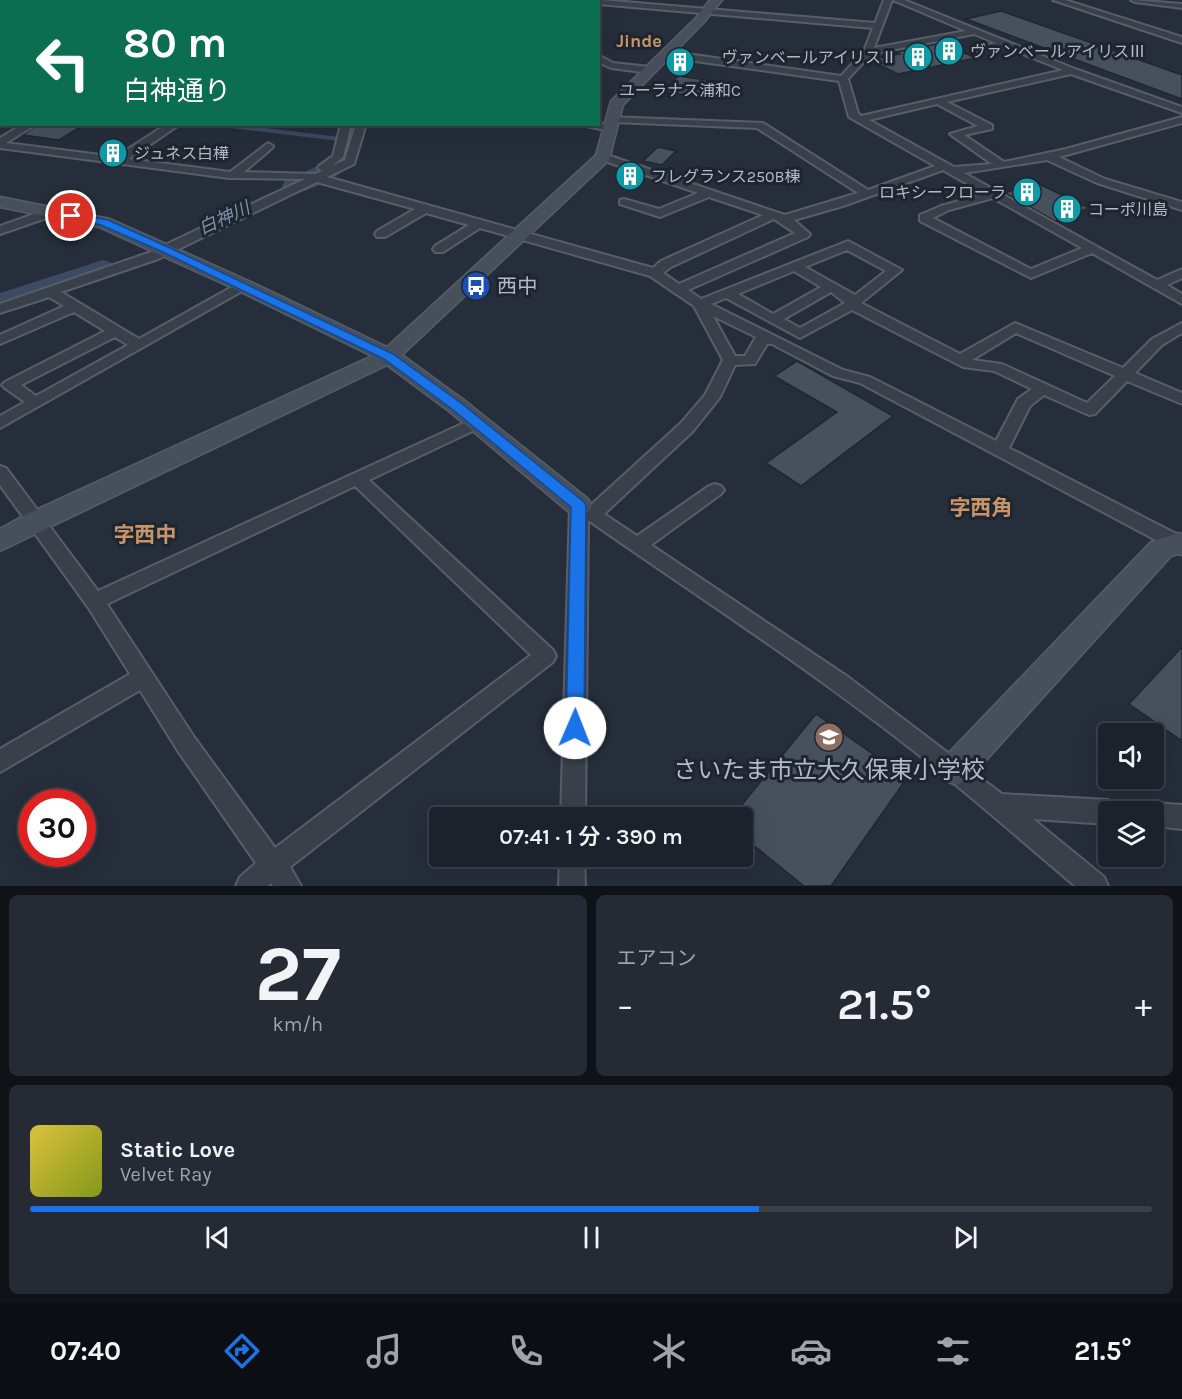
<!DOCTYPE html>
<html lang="ja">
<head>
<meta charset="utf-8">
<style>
	body { margin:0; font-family:Karla,"Noto Sans JP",sans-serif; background:#252a34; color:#f1f3f6; height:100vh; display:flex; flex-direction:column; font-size:22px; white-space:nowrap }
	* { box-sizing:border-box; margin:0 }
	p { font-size:20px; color:#a0a4a9 }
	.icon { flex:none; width:33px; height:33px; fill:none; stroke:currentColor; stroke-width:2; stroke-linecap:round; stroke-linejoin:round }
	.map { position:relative; height:886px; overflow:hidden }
	.side { display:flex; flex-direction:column; gap:9px; padding:9px; background:#0f1318; flex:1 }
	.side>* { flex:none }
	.banner { position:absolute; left:0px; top:0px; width:600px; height:126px; box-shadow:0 6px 24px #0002,0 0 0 2px #3a3f48; background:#0b6e4f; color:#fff; overflow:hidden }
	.tools { position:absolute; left:1098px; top:723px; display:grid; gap:12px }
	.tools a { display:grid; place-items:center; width:66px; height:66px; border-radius:6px; background:#1c222c; box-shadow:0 6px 24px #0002,0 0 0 2px #3a3f48; font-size:30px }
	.speed { position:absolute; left:18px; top:789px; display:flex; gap:12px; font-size:30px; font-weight:700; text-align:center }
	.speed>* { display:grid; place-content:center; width:78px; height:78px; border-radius:50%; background:#1c222c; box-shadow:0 6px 24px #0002,0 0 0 2px #3a3f48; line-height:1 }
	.speed .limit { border:9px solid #d22; background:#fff; color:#111 }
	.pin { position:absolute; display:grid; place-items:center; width:51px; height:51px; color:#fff; margin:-26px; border:3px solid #fff; border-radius:50%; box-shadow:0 2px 6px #0007 }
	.me { position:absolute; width:66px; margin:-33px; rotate:1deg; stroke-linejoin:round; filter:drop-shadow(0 0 4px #0008) }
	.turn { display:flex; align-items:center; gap:21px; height:126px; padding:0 24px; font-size:27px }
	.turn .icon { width:78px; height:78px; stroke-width:2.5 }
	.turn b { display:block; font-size:42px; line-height:51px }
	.big { font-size:45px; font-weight:600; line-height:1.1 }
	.side .tile { flex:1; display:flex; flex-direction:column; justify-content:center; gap:9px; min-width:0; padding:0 21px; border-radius:9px; background:#252a34 }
	.side .dial { align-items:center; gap:0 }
	.dial b { font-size:78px; line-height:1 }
	.song { display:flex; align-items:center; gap:18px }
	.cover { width:72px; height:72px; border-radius:9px; background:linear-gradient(135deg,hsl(50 70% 55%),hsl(70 70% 35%)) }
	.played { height:6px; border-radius:3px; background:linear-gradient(90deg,#1a73e8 65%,#3a3f48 65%) }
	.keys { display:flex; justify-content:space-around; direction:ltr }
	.heat { display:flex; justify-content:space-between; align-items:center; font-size:33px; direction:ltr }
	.side .tiles { flex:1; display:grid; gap:9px; grid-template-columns:1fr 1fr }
	.tile:last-child { grid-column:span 2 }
	.trip { position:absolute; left:429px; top:807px; width:324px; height:60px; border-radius:6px; background:#1c222c; box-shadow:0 6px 24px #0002,0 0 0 2px #3a3f48; font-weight:600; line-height:60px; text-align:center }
	.menu { display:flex; height:96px; justify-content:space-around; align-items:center; background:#0b0e12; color:#a0a4a9 }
	.menu .icon { width:42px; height:42px }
	.menu .selected { color:#1a73e8 }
	.menu b { font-size:27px; color:#f1f3f6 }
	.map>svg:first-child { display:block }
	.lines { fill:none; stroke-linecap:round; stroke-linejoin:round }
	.stream-far1 { stroke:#3c4b62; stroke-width:3 }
	.stream { stroke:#3c4b62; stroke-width:4 }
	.river { fill:#3c4b62; fill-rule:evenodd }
	.building { fill:#47515e; stroke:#202731; stroke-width:1.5 }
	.street-casing { stroke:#575e68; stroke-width:4 }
	.secondary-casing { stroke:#575e68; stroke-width:3 }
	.street { fill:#39404a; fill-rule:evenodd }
	.secondary { fill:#474f5d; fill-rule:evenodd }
	.route { fill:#1a73e8; stroke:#114b97; stroke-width:1.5 }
	.labels { text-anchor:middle; stroke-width:6; stroke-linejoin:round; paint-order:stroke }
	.far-poi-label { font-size:16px; fill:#b4bbc6; stroke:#1e252f; text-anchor:start }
	.far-quarter-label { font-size:18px; font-weight:bold; fill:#ca946b; stroke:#1e252f }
	.far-water-label { font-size:18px; font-style:italic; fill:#7e91ab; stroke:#1e252f }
	.poi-label { font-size:20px; fill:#b4bbc6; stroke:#1e252f; text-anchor:start }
	.neighbourhood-label { font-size:21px; font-weight:bold; fill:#ca946b; stroke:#1e252f }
	.near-poi-label { font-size:24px; fill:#b4bbc6; stroke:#1e252f }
</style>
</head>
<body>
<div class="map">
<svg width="1182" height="886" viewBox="0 0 1182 886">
	<rect width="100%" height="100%" fill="#252e3a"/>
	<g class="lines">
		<path class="stream-far1" d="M306 0 323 2"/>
		<path class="stream" d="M215 124 348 140"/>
		<path class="river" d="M258 0H278L279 2H259Z
			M341 124H363C361 135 360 153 354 162 347 172 307 193 295 193 293 193 287 192 285 191L282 186 285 181 324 163 333 156Z
			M103 260 113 263 117 269 113 275 0 312V293Z"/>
	</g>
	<path class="building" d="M1001 11 1182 75V99L966 19Z
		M941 43 976 58 898 74 869 60 900 54 896 52Z
		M678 76 713 81 699 97 664 92Z
		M38 124H85L59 140 23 135Z
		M658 147 676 151 662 165 643 161Z
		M1035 182 1089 208 1055 221 1005 193Z
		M797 361 893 416 801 486 766 463 837 412 774 376Z
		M1182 647V741L1129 704Z
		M816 714 907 778 831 886H804L742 836V818H731Z"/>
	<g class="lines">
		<g class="street-casing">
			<path id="street" d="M0 0H8L0 3Z
				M29 0 42 2H30Z
				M95 0H106L94 2Z
				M205 0H214L204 2Z
				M254 0H265L266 2H255Z
				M271 0H282L283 2H272Z
				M325 0 338 2H326Z
				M346 0H354L345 2Z
				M424 0H432L423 2Z
				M472 0H480L471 2Z
				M509 0H517L508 2Z
				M574 0H601L875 23 884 0H892L874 48 966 31 893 0H904L1075 69 1182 107V113L1071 74 947 102 992 125V129L964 135 1004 162 1066 149 1182 117V123L1059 157 1105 179 1182 202V210L1097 183 1047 160 964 173 1157 280 1182 269V278L1167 285 1182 294V304L1092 253 1031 278 920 221V215L941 206 985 194 943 170 843 206 794 220 810 234 808 237 688 290 701 299 848 241 902 270 861 303 960 354 1015 323 1123 368 1152 339 1182 323V333L1162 345 1135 373 1182 393V404L1127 381 1095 414 1089 415 1044 395 1030 406 1009 448 1182 537V549L1171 548 860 383 833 376 772 344H767L755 364 735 365 720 397 693 431 604 514 637 536 709 486 715 484 721 486 724 490 721 494 651 545 848 677 1002 794 1108 800 1116 804 1120 812H1108V824L1033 819 1104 877 1108 886H1075C1007 828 940 769 868 716 777 647 681 585 588 520L585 818H561L570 506 573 501 579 500 591 505 681 423 705 395 723 360 694 306 650 276 480 228 443 252H435L433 249 435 246 469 225 426 213 385 237H377L375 234 377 231 415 209 317 182 158 259 61 292 139 339 239 283 244 282 251 286 0 428V416L25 402 5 388 2 385 5 382 105 331 74 312 0 344V335L64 306 49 297 0 313V304L148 253 305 179 229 178 0 148V138L23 124H36L6 143 116 157 167 124H180L129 159 230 172 268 143 273 146 272 148 244 172 315 174 322 171 318 168 319 166 333 156 341 124H351L343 157 332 166 345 160 356 124H366L354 164 327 177 653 268 661 261 763 215 709 197 660 217 620 204V200L624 199 659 209 698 193 599 159V155H607L785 215 858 193 757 128 613 122 608 119 609 117 763 123 868 190 935 166 849 117 839 81 666 57 662 54 666 51 841 76 864 51 873 28 598 4V2ZM974 34 996 43 977 47V51L1005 47 1063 70 861 116 858 113 848 79 871 54ZM937 104 978 126 950 134 992 164 954 167 869 120ZM993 198 1082 248 1031 269 933 218 949 210ZM774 219 795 233 679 284 663 273 671 267ZM847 250 886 271 855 295 805 267ZM794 271 821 287 773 314 738 294ZM831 292 845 303 800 328 784 319ZM726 298 800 338 852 310 963 367 994 371 1032 389 1018 399 996 441 870 377 843 370 711 304ZM713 316 756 337 745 356H735ZM1016 333 1115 376 1087 403 1002 364 972 360ZM115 337 128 345 36 396 21 385Z
				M1053 0H1065L1182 37V43Z
				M1131 0 1182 4V8L1135 2Z
				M0 15H2V19H0Z
				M598 55 613 63 650 67 654 70 650 73 611 68 598 62Z
				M0 58H2V64H0Z
				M2 71V77L0 78V72Z
				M0 94H2V100H0Z
				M598 123 615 128 610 131 577 124Z
				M51 208 57 212 55 215 0 234V226Z
				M477 417 483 418 485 422 483 426 369 480 553 650 556 656 553 662 290 867 301 886H273L271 883 268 886H236L240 877 256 863 178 751 140 690 0 772V749L130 674 88 607 0 485V466L6 468 98 591ZM355 486 531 655 275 848 194 737 107 604Z
				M1154 803 1182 805V829L1154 826V812H1144L1146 807Z
				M560 856H584L585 886H559Z"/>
		</g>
		<g class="secondary-casing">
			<path id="secondary" d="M710 0H722L704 22 623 105 609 160 402 355 465 401 588 499 592 506 588 513 579 515 570 513 449 411 387 365 0 551V529L27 514 372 356 237 290 99 227 0 207V197L110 219 251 282 387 347 596 155 611 101 696 18Z
				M1178 533 1182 534V555L1178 554 1171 556 968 780 956 785 944 780 939 769 944 758 1151 542Z"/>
		</g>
		<use href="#street" class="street"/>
		<use href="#secondary" class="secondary"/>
	</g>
	<path class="route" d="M71 213 108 220 170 248 393 354 461 403 584 502 586 506 584 728 581 734 575 737 568 734 566 728 571 507 452 409 384 359 163 252 101 225 68 218V214Z"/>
	<defs>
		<g id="building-disc" transform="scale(1.5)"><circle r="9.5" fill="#0f9aa8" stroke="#1e252f"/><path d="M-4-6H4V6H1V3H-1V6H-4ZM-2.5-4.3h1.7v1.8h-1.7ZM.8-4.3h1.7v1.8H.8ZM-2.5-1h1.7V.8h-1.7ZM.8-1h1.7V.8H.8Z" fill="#fff"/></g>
		<g id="bus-disc" transform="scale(1.5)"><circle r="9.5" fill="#1a4fb4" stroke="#1e252f"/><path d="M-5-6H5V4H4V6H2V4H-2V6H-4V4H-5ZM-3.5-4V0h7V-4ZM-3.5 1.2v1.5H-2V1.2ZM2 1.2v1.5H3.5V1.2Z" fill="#fff"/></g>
		<g id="school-disc" transform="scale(1.5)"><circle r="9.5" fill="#8d6e63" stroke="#1e252f"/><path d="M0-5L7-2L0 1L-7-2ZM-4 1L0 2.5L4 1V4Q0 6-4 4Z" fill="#fff"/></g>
	</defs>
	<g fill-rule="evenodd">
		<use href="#building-disc" x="949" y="51"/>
		<use href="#building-disc" x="918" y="57"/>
		<use href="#building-disc" x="680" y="62"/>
		<use href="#building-disc" x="113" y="153"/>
		<use href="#building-disc" x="630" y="176"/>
		<use href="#building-disc" x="1027" y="192"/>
		<use href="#building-disc" x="1067" y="209"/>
		<use href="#bus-disc" x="476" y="286"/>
		<use href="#school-disc" x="829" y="737"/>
	</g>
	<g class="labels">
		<g class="far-poi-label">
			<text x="970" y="57">ヴァンベールアイリスⅢ</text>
			<text x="897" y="63" text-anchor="end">ヴァンベールアイリスⅡ</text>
			<text x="680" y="96" text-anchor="middle">ユーラナス浦和C</text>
			<text x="134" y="159">ジュネス白樺</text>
			<text x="651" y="182">フレグランス250B棟</text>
			<text x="1006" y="198" text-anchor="end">ロキシーフローラ</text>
			<text x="1088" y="215">コーポ川島</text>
		</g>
		<g class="far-quarter-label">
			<text x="639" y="47">Jinde</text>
		</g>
		<g class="far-water-label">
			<text transform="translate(224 218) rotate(-25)" y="6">白神川</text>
		</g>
		<g class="poi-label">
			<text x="497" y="293">西中</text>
		</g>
		<g class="neighbourhood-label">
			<text x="981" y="515">字西角</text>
			<text x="145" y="542">字西中</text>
		</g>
		<g class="near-poi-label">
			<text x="829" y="778">さいたま市立大久保東小学校</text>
		</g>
	</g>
</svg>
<div class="tools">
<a><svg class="icon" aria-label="sound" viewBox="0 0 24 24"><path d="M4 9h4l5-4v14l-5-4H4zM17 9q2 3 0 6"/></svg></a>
<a><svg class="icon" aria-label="layers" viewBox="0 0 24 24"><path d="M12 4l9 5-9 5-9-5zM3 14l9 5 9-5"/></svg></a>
</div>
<div class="speed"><div class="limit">30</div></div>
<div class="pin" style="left:71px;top:216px;background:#d93025"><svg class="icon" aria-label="arrive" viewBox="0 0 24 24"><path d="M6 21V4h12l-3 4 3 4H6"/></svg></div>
<svg class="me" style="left:575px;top:728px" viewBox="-20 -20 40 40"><circle r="19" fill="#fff"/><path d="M0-13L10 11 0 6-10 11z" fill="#1a73e8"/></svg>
<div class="trip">07:41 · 1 分 · 390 m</div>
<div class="banner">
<div class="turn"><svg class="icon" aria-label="left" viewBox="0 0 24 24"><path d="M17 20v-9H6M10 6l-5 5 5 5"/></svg><div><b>80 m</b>白神通り</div></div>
</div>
</div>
<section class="side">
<div class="tiles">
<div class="tile dial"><b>27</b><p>km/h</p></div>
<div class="tile"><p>エアコン</p>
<div class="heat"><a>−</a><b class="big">21.5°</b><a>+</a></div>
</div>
<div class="tile">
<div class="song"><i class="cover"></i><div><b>Static Love</b><p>Velvet Ray</p></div></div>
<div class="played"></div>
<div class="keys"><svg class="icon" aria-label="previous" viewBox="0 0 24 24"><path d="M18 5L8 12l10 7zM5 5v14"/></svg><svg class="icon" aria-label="pause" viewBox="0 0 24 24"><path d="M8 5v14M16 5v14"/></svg><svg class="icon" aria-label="next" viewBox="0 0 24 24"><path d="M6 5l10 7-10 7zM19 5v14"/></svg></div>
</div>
</div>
</section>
<nav class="menu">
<b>07:40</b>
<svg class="icon selected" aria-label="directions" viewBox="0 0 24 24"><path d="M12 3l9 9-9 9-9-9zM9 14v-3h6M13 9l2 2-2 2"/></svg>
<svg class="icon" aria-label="music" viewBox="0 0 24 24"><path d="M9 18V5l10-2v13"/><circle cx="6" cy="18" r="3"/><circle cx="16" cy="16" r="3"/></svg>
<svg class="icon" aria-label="phone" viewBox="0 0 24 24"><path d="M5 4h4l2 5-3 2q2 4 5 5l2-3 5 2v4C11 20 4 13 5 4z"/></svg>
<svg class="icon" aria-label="climate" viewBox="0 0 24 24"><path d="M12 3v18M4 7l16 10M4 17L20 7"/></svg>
<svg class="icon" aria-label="car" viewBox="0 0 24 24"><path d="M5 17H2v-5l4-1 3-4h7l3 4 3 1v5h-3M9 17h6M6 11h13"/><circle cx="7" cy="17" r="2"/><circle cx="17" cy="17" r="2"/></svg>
<svg class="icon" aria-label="filters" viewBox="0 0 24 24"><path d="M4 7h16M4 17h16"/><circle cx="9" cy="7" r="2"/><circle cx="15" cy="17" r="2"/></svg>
<b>21.5°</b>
</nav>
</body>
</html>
